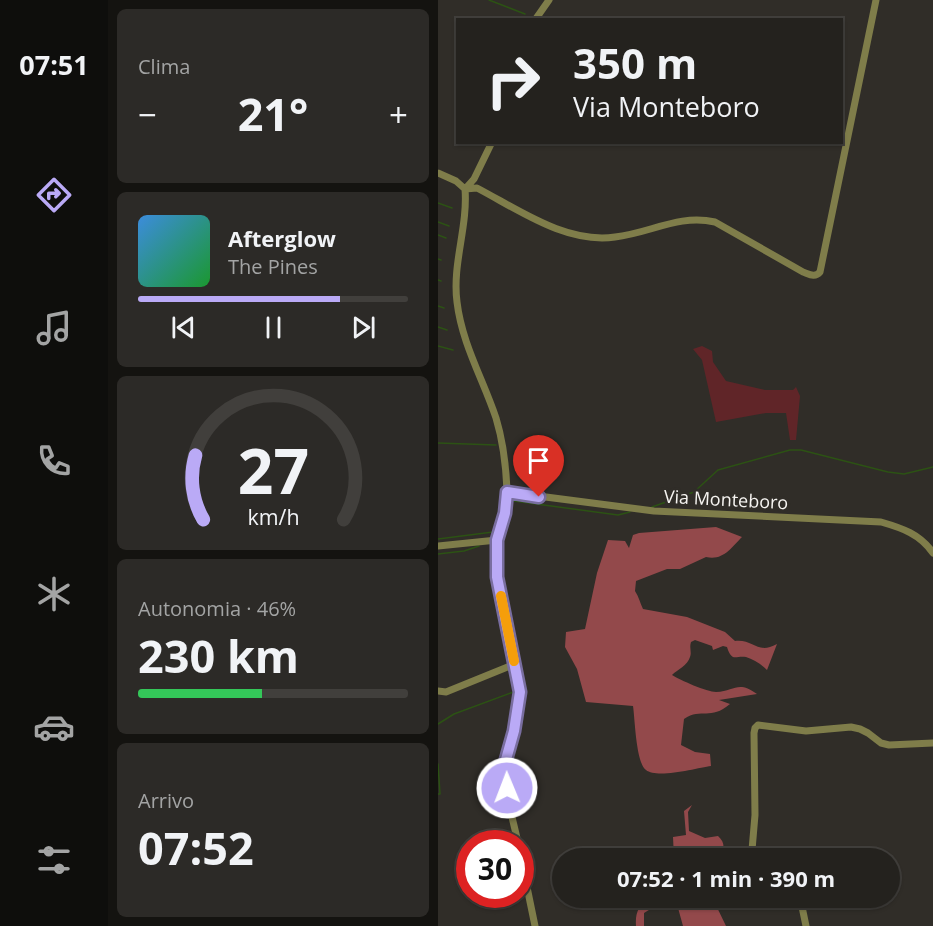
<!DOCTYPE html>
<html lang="it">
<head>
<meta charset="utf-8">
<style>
	body { margin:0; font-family:"Open Sans",sans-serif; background:#2c2a27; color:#f1f3f6; height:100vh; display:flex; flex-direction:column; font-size:22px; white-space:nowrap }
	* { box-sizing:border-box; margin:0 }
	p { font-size:20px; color:#a3a4a4 }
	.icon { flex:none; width:33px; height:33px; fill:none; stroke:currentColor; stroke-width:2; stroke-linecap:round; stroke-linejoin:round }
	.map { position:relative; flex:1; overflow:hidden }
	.details { display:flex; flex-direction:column; gap:9px; padding:9px; background:#141310; width:330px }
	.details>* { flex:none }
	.top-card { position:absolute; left:18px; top:18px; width:387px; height:126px; border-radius:0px; box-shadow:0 2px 4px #0004,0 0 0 2px #413f3c; background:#24221e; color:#f1f3f6; overflow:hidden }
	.speed { position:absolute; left:18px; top:830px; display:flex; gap:12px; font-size:30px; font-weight:700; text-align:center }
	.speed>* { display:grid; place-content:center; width:78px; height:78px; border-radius:50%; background:#24221e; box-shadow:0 2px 4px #0004,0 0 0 2px #413f3c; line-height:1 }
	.speed .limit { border:9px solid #d22; background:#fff; color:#111 }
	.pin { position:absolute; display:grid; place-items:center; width:51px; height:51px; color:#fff; margin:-62px -26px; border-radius:50% 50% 50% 0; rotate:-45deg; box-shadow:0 0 6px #0007 }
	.pin .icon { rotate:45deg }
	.me { position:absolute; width:66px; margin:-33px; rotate:359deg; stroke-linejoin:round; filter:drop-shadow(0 0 4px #0008) }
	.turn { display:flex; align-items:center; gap:21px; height:126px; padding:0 18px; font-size:27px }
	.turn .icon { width:78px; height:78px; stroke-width:2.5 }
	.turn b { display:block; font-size:42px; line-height:51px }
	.big { font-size:45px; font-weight:700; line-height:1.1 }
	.details .tile { flex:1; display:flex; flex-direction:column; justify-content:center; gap:9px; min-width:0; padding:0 21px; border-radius:9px; background:#2c2a27 }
	.details .dial { align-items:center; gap:0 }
	.dial svg { height:156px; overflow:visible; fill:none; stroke:#413f3c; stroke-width:7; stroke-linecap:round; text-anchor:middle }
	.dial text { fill:#f1f3f6; stroke:none }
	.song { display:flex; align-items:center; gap:18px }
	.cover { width:72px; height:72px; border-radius:9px; background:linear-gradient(135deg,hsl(210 70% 55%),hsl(130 70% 35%)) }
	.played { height:6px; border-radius:3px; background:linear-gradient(90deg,#baaaf6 75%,#413f3c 75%) }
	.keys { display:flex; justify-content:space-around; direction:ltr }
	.heat { display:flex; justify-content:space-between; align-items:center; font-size:33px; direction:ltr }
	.charge { height:9px; border-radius:4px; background:linear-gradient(90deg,#34c759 46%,#413f3c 0) }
	.trip { position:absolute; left:114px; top:848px; width:348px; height:60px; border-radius:30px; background:#24221e; box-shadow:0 2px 4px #0004,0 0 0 2px #413f3c; font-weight:700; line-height:60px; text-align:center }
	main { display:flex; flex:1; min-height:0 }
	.menu { display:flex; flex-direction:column; width:108px; justify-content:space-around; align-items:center; background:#0e0e0c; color:#a3a4a4 }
	.menu .icon { width:42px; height:42px }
	.menu .on { color:#baaaf6 }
	.menu b { font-size:27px; color:#f1f3f6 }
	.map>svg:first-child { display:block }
	.green { fill:#602528 }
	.forest { fill:#93494b }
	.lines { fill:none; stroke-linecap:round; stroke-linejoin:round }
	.stream { stroke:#2c5214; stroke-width:1.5 }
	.minor { stroke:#7f7d4a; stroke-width:7 }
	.route-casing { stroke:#796ea0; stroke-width:15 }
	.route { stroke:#baaaf6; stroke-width:10 }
	.slow { stroke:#f59e0b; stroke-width:10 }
	.labels { text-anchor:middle; stroke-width:6; stroke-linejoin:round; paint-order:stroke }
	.street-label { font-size:18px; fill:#f6f4f1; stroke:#302d28 }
</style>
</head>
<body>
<main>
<nav class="menu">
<b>07:51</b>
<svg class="icon on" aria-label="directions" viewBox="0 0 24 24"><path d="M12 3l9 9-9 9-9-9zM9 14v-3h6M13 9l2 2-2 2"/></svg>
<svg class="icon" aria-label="music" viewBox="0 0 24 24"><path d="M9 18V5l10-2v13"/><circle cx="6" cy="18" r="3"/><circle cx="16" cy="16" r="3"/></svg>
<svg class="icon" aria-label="phone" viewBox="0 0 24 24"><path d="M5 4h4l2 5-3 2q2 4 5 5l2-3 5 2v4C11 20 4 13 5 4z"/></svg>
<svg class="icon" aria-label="climate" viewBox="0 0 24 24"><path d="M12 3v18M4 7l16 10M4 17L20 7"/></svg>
<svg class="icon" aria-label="car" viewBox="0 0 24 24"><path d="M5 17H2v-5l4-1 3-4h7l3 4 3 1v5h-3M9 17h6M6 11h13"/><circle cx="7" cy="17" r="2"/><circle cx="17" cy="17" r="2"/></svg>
<svg class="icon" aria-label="filters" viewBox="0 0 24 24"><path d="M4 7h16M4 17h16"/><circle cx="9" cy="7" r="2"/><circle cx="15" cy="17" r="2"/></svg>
</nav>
<section class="details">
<div class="tile"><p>Clima</p>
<div class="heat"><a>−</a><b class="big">21°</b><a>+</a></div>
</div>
<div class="tile">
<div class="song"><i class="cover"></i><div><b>Afterglow</b><p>The Pines</p></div></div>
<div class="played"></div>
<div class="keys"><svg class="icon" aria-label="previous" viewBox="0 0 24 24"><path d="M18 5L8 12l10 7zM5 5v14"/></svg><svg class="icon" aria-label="pause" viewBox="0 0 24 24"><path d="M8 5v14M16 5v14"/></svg><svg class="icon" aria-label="next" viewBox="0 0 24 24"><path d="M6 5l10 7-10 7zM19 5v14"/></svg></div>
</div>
<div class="tile dial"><svg viewBox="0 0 100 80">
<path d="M14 69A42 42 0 1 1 86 69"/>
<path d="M14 69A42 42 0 0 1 10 36" stroke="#baaaf6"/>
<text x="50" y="56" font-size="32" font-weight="700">27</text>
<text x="50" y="72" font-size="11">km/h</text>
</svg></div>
<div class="tile"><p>Autonomia · 46%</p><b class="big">230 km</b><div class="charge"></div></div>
<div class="tile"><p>Arrivo</p><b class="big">07:52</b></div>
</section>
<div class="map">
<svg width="495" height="926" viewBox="0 0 495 926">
	<rect width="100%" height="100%" fill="#302d28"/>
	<path class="green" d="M264 346 274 351 275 362 288 381 327 390H355L358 387 362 396 358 440H352L348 413H328L278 422 264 360 255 349Z"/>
	<path class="forest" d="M278 527 304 537C293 548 285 561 268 557L242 569H229L198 581 197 591C201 597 202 603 205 609L249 617 287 632 297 641C316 639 319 655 339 644L329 670C323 664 315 659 308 657 298 655 294 663 289 647L285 646 275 650 274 646 257 640 253 642C251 648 254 652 252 657 250 665 239 670 234 675 242 680 269 692 278 692 297 691 300 680 319 694L281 700 292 704C272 721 264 707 246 719L243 745 257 752 272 754 273 766C259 768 219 779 208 770 198 763 197 719 195 706L148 702 139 669 127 647 128 632 147 629 159 573 170 540 187 541 191 548 195 535 201 533Z
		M254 805 250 812 251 831 267 838 280 836C288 843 286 850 282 858H236L235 837 248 835 246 811Z
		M211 897H232L206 913V926H198C197 912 201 906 211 897Z
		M237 897H274L288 926H245Z"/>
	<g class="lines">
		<path class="stream" d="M51 0 87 14
			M0 203 14 208
			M0 222 11 226
			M0 235 8 238
			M0 259 3 260
			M0 280 3 281
			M0 306 6 308
			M0 327 9 330
			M0 346 15 350
			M0 443 58 445
			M76 501 180 515 192 512
			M214 507 256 492 280 470 352 450H363L450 472 466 474 495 467
			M0 539 55 532 58 528 65 503
			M0 554 26 551 41 546
			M0 724 16 714 78 691
			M0 764 2 794H0"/>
		<path class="minor" d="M97 20 111 0
			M54 142 36 179 27 189C30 227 14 264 19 302 24 344 45 379 58 418 65 441 68 467 69 490 70 508 63 522 59 539 57 550 58 564 59 575 62 615 80 652 82 692 84 716 71 739 67 762 63 782 76 822 80 843
			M0 173 18 181 27 189
			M27 189 39 188C81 210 128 244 177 237 213 233 240 214 277 222L365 272C371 274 377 278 382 272L438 0
			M69 492 216 511 443 522C464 528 482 534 495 553
			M0 546 59 540
			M0 691 8 692 77 664
			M82 853 97 926
			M348 858 342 855 320 858 316 856 314 850 317 815 316 733 317 728 320 725 368 731 413 727 422 729 430 733 443 743 451 745 495 743
			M362 897 368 926"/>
	</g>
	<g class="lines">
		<g class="route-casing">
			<path id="route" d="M69 788 66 775 67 763 76 731 82 692 59 577V540L67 513 69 492 101 497"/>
		</g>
		<use href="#route" class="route"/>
		<path class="slow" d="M63 596 76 661"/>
	</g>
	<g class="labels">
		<g class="street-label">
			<text transform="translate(288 500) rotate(3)" y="6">Via Monteboro</text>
		</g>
	</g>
</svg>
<div class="speed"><div class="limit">30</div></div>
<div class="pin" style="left:101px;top:497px;background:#d93025"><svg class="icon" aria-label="arrive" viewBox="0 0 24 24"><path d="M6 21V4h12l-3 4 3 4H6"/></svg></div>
<svg class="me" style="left:69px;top:788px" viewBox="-20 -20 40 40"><circle r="17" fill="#baaaf6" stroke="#fff" stroke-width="3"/><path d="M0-11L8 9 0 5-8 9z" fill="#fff"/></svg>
<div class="trip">07:52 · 1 min · 390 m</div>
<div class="top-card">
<div class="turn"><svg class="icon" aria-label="right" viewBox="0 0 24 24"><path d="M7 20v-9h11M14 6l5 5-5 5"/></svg><div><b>350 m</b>Via Monteboro</div></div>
</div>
</div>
</main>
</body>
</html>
